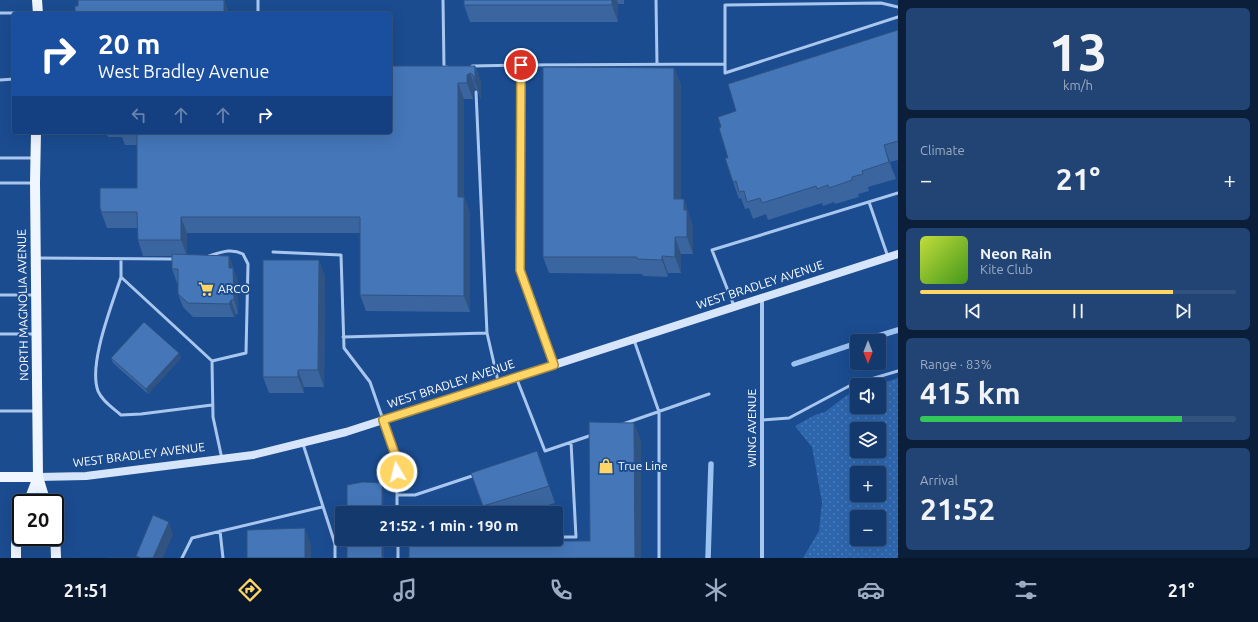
<!DOCTYPE html>
<html lang="en">
<head>
<meta charset="utf-8">
<style>
	body { margin:0; font-family:Ubuntu,sans-serif; background:#214474; color:#f1f3f6; height:100vh; display:flex; flex-direction:column; font-size:15px; white-space:nowrap }
	* { box-sizing:border-box; margin:0 }
	p { font-size:13px; color:#9dacc2 }
	.icon { flex:none; width:22px; height:22px; fill:none; stroke:currentColor; stroke-width:2; stroke-linecap:round; stroke-linejoin:round }
	.map { position:relative; flex:1; overflow:hidden }
	.drawer { display:flex; flex-direction:column; gap:8px; padding:8px; background:#0b1f3b; width:360px }
	.drawer>* { flex:none }
	.banner { position:absolute; left:12px; top:12px; width:380px; height:122px; border-radius:4px; box-shadow:0 4px 16px #0002,0 0 0 1px #33537f; background:#1a4fa0; color:#fff; overflow:hidden }
	.needle { width:26px; rotate:180deg }
	.controls { position:absolute; left:850px; top:334px; display:grid; gap:8px }
	.controls a { display:grid; place-items:center; width:36px; height:36px; border-radius:4px; background:#14396c; box-shadow:0 4px 16px #0002,0 0 0 1px #33537f; font-size:20px }
	.speed { position:absolute; left:12px; top:494px; display:flex; gap:8px; font-size:20px; font-weight:700; text-align:center }
	.speed>* { display:grid; place-content:center; width:52px; height:52px; border-radius:50%; background:#14396c; box-shadow:0 4px 16px #0002,0 0 0 1px #33537f; line-height:1 }
	.speed .limit { border:2px solid #111; border-radius:6px; background:#fff; color:#111 }
	.pin { position:absolute; display:grid; place-items:center; width:34px; height:34px; color:#fff; margin:-17px; border:2px solid #fff; border-radius:50%; box-shadow:0 1px 4px #0007 }
	.me { position:absolute; width:44px; margin:-22px; rotate:352deg; stroke-linejoin:round; filter:drop-shadow(0 0 3px #0008) }
	.turn { display:flex; align-items:center; gap:14px; height:84px; padding:0 20px; font-size:18px }
	.turn .icon { width:52px; height:52px; stroke-width:2.5 }
	.turn b { display:block; font-size:28px; line-height:34px }
	.lanes { display:flex; align-items:center; height:38px; padding:0 20px; background:#0003; justify-content:center; gap:20px; direction:ltr }
	.lanes .off { opacity:.35 }
	.big { font-size:30px; font-weight:700; line-height:1.1 }
	.drawer .widget { flex:1; display:flex; flex-direction:column; justify-content:center; gap:6px; min-width:0; padding:0 14px; border-radius:6px; background:#214474 }
	.drawer .dial { align-items:center; gap:0 }
	.dial b { font-size:52px; line-height:1 }
	.song { display:flex; align-items:center; gap:12px }
	.cover { width:48px; height:48px; border-radius:6px; background:linear-gradient(135deg,hsl(70 70% 55%),hsl(100 70% 35%)) }
	.played { height:4px; border-radius:2px; background:linear-gradient(90deg,#ffd566 80%,#33537f 80%) }
	.keys { display:flex; justify-content:space-around; direction:ltr }
	.heat { display:flex; justify-content:space-between; align-items:center; font-size:22px; direction:ltr }
	.charge { height:6px; border-radius:3px; background:linear-gradient(90deg,#34c759 83%,#33537f 0) }
	.trip { position:absolute; left:335px; top:506px; width:228px; height:40px; border-radius:4px; background:#14396c; box-shadow:0 4px 16px #0002,0 0 0 1px #33537f; font-weight:700; line-height:40px; text-align:center }
	.tabs { display:flex; height:64px; justify-content:space-around; align-items:center; background:#08172b; color:#9dacc2 }
	.tabs .icon { width:28px; height:28px }
	.tabs .current { color:#ffd566 }
	.tabs b { font-size:18px; color:#f1f3f6 }
	main { display:flex; flex:1; min-height:0 }
	.map>svg:first-child { display:block }
	.grass { fill:url(#grass-dots); fill-rule:evenodd }
	.lines { fill:none; stroke-linecap:round; stroke-linejoin:round }
	.stream { stroke:#9cc2f0; stroke-width:5.5 }
	.lane { stroke:#a9c7ee; stroke-width:3 }
	.street { stroke:#a9c7ee; stroke-width:4 }
	.secondary { stroke:#d6e5fa; stroke-width:8 }
	.primary { stroke:#f0f6ff; stroke-width:10 }
	.wall { fill:#3a659e }
	.shaded-wall { fill:#305381 }
	.building { fill:#4476b8; stroke:#305381 }
	.route-casing { stroke:#a68a42; stroke-width:10 }
	.route { stroke:#ffd566; stroke-width:7 }
	.labels { text-anchor:middle; stroke-width:4; stroke-linejoin:round; paint-order:stroke }
	.street-label { font-size:12px; fill:#fff; stroke:#1b4c90 }
	.poi-label { font-size:12px; fill:#fff; stroke:#1b4c90; text-anchor:start }
</style>
</head>
<body>
<main>
<div class="map">
<svg width="898" height="558" viewBox="0 0 898 558">
	<defs>
		<pattern id="grass-dots" width="8" height="8" patternUnits="userSpaceOnUse"><rect width="8" height="8" fill="#2e66ae"/><path d="M2 2h.1M6 6h.1" fill="none" stroke="#4d7dba" stroke-width="1.8" stroke-linecap="round"/></pattern>
	</defs>
	<rect width="100%" height="100%" fill="#1b4c90"/>
	<path class="grass" d="M898 378V558H803L819 531 822 502 812 447 795 426 815 415 825 412 847 395 857 392V407H879V385H877ZM857 429H879V451H857ZM857 473H879V495H857ZM857 517H879V539H857Z"/>
	<g class="lines">
		<path class="stream" d="M862 341 898 330
			M794 364 857 343
			M708 558 711 464"/>
		<path class="lane" d="M258 0V14
			M443 0 444 67H447
			M656 0 657 64
			M898 7 881 3 725 5V73L898 17
			M0 13H36
			M472 66 521 65
			M0 80 14 79
			M476 92 487 333 498 381
			M0 158H34
			M0 183H33
			M869 202 888 257
			M273 252 341 255 344 348 370 382 397 460V513
			M209 256C222 252 231 248 243 254L248 264 246 353 212 361 213 417 222 459
			M38 258 174 259
			M121 259V277L212 361
			M121 277C112 305 88 364 98 391 102 401 113 408 121 415L141 414 212 405
			M0 295H34
			M734 306 712 250 898 193
			M0 334H34
			M343 337 487 333
			M634 340 659 412V558
			M554 365 520 270 521 65 725 64
			M516 377 545 451 592 435
			M0 411H36
			M762 420 789 418 851 385 898 371
			M623 424 709 394
			M303 444 335 544V558
			M397 495H415L475 475
			M220 531 223 558
			M556 537H576L571 442
			M398 539V558
			M432 541 491 539
			M398 542 413 541
			M182 558 192 538 322 507"/>
		<path class="street" d="M762 299V558"/>
		<path class="secondary" d="M38 477 86 476 253 455 346 432 898 254"/>
		<path class="primary" d="M37 0 38 14
			M36 132 35 183 38 477 46 503
			M0 477H38
			M28 503 38 477
			M55 528 56 558
			M16 558V534L21 520"/>
	</g>
	<path class="wall" d="M464 0H624V4H618V22H470L464 5Z
		M898 30V160L890 162 896 179 868 187 869 191 858 194 859 197 835 204 834 202 823 206 822 203 768 220 766 214 753 219 749 208 745 209 741 198 739 199 733 182 721 127 736 111Z
		M475 66 481 82V99L477 90 476 89 473 91V99H464V197L470 213V312L366 311 360 295V233H187V255L229 256 238 282V314H236L234 317H193L183 307 178 294V283H177L172 269V256H143L138 240 137 228H107L106 225 100 209 137 188V145H125L122 137H108L106 132H390Z
		M674 68 681 85V199H684L693 227V254H681V273H668V277L643 276 642 274 549 273 543 257Z
		M319 260 325 277 324 387H304V393H269L263 377Z
		M179 353 181 358 148 394 113 363 111 358Z
		M537 451 555 503 521 513H485L471 473Z"/>
	<path class="shaded-wall" d="M224 0H225L229 14H224Z
		M612 0H617L618 4V22L612 5Z
		M475 66 481 82V99L475 83Z
		M674 68 681 85V216L674 199Z
		M470 73 476 89 473 91V99L467 83V75Z
		M458 83 464 99V213L458 197Z
		M884 145 896 179 889 162Z
		M464 197 470 213V312L464 296Z
		M684 199 693 227V254L687 237 684 210Z
		M181 217 187 233V256L181 240Z
		M675 237 681 254V273L675 257Z
		M229 256 238 282V314L234 300 229 268Z
		M662 256 668 273V277L662 260Z
		M319 260 325 277 324 387 318 370Z
		M231 300 236 314 234 317 229 304Z
		M179 353 181 358 148 394 146 389Z
		M298 370 304 387V393L298 377Z
		M634 423 641 440V558H635Z
		M382 483 383 488 384 513H382Z
		M169 522 173 535 163 558H153Z
		M305 528 311 545V558H305Z
		M382 539H384V558H382Z"/>
	<path class="building" d="M78 0H224V14H75V6H78Z
		M464 0H612V5H464Z
		M898 30V141L884 145 889 162 862 171 863 174 852 177V180L829 188 828 185 817 189 816 186 762 203 760 198 747 202 744 191 739 192 736 181 733 182 725 158H728L719 128 721 127 718 117 736 111 728 84Z
		M390 66H475V83L473 75 470 73 467 75V83H458V197H464V296L360 295V217H181V240H138L137 212H101V209H100V188H137V132H390Z
		M543 67 674 68V199H684V210H687V237H675V257L662 256V260L637 259V257H543Z
		M172 254 229 256V268H233L234 300H231L229 304 188 303 178 294V269H172Z
		M263 260H319L318 370H298V377H263Z
		M144 322 179 353 146 389 111 358Z
		M589 422 634 423 635 558H409V541H590Z
		M537 451 549 486 483 506 471 473Z
		M363 482 382 483V513H347V485Z
		M153 515 169 522 153 558H108H140L136 556Z
		M305 528V558H247V530Z
		M347 539H382V558H347Z"/>
	<g class="lines">
		<g class="route-casing">
			<path id="route" d="M397 472V460L383 420 554 365 520 270 521 65"/>
		</g>
		<use href="#route" class="route"/>
	</g>
	<defs>
		<g id="supermarket-bare" transform="scale(1.2)"><path d="M-6-5.5h2.5l.6 2H6L4.5 2H-2.5L-4.4-4H-6ZM-1.5 3.2a1.3 1.3 0 1 0 .1 0ZM3 3.2a1.3 1.3 0 1 0 .1 0Z" fill="#ffd566" stroke="#1b4c90" stroke-width="2.5" paint-order="stroke"/></g>
		<g id="shop-bare" transform="scale(1.2)"><path d="M-5-2.5h2.3a2.7 3.5 0 0 1 5.4 0H5L5.5 6h-11ZM-1.5-2.5h3a1.5 2.3 0 0 0-3 0Z" fill="#ffd566" stroke="#1b4c90" stroke-width="2.5" paint-order="stroke"/></g>
	</defs>
	<g fill-rule="evenodd">
		<use href="#supermarket-bare" x="206" y="289"/>
		<use href="#shop-bare" x="606" y="466"/>
	</g>
	<g class="labels">
		<g class="street-label">
			<text transform="translate(760 285) rotate(-18)" y="4">WEST BRADLEY AVENUE</text>
			<text transform="translate(23 305) rotate(-91)" y="4">NORTH MAGNOLIA AVENUE</text>
			<text transform="translate(451 384) rotate(-18)" y="4">WEST BRADLEY AVENUE</text>
			<text transform="translate(752 428) rotate(-90)" y="4">WING AVENUE</text>
			<text transform="translate(139 455) rotate(-7)" y="4">WEST BRADLEY AVENUE</text>
		</g>
		<g class="poi-label">
			<text x="218" y="293">ARCO</text>
			<text x="618" y="470">True Line</text>
		</g>
	</g>
</svg>
<div class="controls">
<a><svg class="needle" viewBox="-14 -14 28 28"><path d="M0-13l5 13h-10z" fill="#e53935"/><path d="M0 13l5-13h-10z" fill="#9dacc2"/></svg></a>
<a><svg class="icon" aria-label="sound" viewBox="0 0 24 24"><path d="M4 9h4l5-4v14l-5-4H4zM17 9q2 3 0 6"/></svg></a>
<a><svg class="icon" aria-label="layers" viewBox="0 0 24 24"><path d="M12 4l9 5-9 5-9-5zM3 14l9 5 9-5"/></svg></a>
<a>+</a>
<a>−</a>
</div>
<div class="speed"><div class="limit">20</div></div>
<div class="pin" style="left:521px;top:65px;background:#d93025"><svg class="icon" aria-label="arrive" viewBox="0 0 24 24"><path d="M6 21V4h12l-3 4 3 4H6"/></svg></div>
<svg class="me" style="left:397px;top:472px" viewBox="-20 -20 40 40"><circle r="17" fill="#ffd566" stroke="#fff" stroke-width="3"/><path d="M0-11L8 9 0 5-8 9z" fill="#fff"/></svg>
<div class="trip">21:52 · 1 min · 190 m</div>
<div class="banner">
<div class="turn"><svg class="icon" aria-label="right" viewBox="0 0 24 24"><path d="M7 20v-9h11M14 6l5 5-5 5"/></svg><div><b>20 m</b>West Bradley Avenue</div></div>
<div class="lanes"><svg class="icon off" aria-label="left" viewBox="0 0 24 24"><path d="M17 20v-9H6M10 6l-5 5 5 5"/></svg><svg class="icon off" aria-label="ahead" viewBox="0 0 24 24"><path d="M12 20V5M6 11l6-6 6 6"/></svg><svg class="icon off" aria-label="ahead" viewBox="0 0 24 24"><path d="M12 20V5M6 11l6-6 6 6"/></svg><svg class="icon" aria-label="right" viewBox="0 0 24 24"><path d="M7 20v-9h11M14 6l5 5-5 5"/></svg></div>
</div>
</div>
<section class="drawer">
<div class="widget dial"><b>13</b><p>km/h</p></div>
<div class="widget"><p>Climate</p>
<div class="heat"><a>−</a><b class="big">21°</b><a>+</a></div>
</div>
<div class="widget">
<div class="song"><i class="cover"></i><div><b>Neon Rain</b><p>Kite Club</p></div></div>
<div class="played"></div>
<div class="keys"><svg class="icon" aria-label="previous" viewBox="0 0 24 24"><path d="M18 5L8 12l10 7zM5 5v14"/></svg><svg class="icon" aria-label="pause" viewBox="0 0 24 24"><path d="M8 5v14M16 5v14"/></svg><svg class="icon" aria-label="next" viewBox="0 0 24 24"><path d="M6 5l10 7-10 7zM19 5v14"/></svg></div>
</div>
<div class="widget"><p>Range · 83%</p><b class="big">415 km</b><div class="charge"></div></div>
<div class="widget"><p>Arrival</p><b class="big">21:52</b></div>
</section>
</main>
<nav class="tabs">
<b>21:51</b>
<svg class="icon current" aria-label="directions" viewBox="0 0 24 24"><path d="M12 3l9 9-9 9-9-9zM9 14v-3h6M13 9l2 2-2 2"/></svg>
<svg class="icon" aria-label="music" viewBox="0 0 24 24"><path d="M9 18V5l10-2v13"/><circle cx="6" cy="18" r="3"/><circle cx="16" cy="16" r="3"/></svg>
<svg class="icon" aria-label="phone" viewBox="0 0 24 24"><path d="M5 4h4l2 5-3 2q2 4 5 5l2-3 5 2v4C11 20 4 13 5 4z"/></svg>
<svg class="icon" aria-label="climate" viewBox="0 0 24 24"><path d="M12 3v18M4 7l16 10M4 17L20 7"/></svg>
<svg class="icon" aria-label="car" viewBox="0 0 24 24"><path d="M5 17H2v-5l4-1 3-4h7l3 4 3 1v5h-3M9 17h6M6 11h13"/><circle cx="7" cy="17" r="2"/><circle cx="17" cy="17" r="2"/></svg>
<svg class="icon" aria-label="filters" viewBox="0 0 24 24"><path d="M4 7h16M4 17h16"/><circle cx="9" cy="7" r="2"/><circle cx="15" cy="17" r="2"/></svg>
<b>21°</b>
</nav>
</body>
</html>
